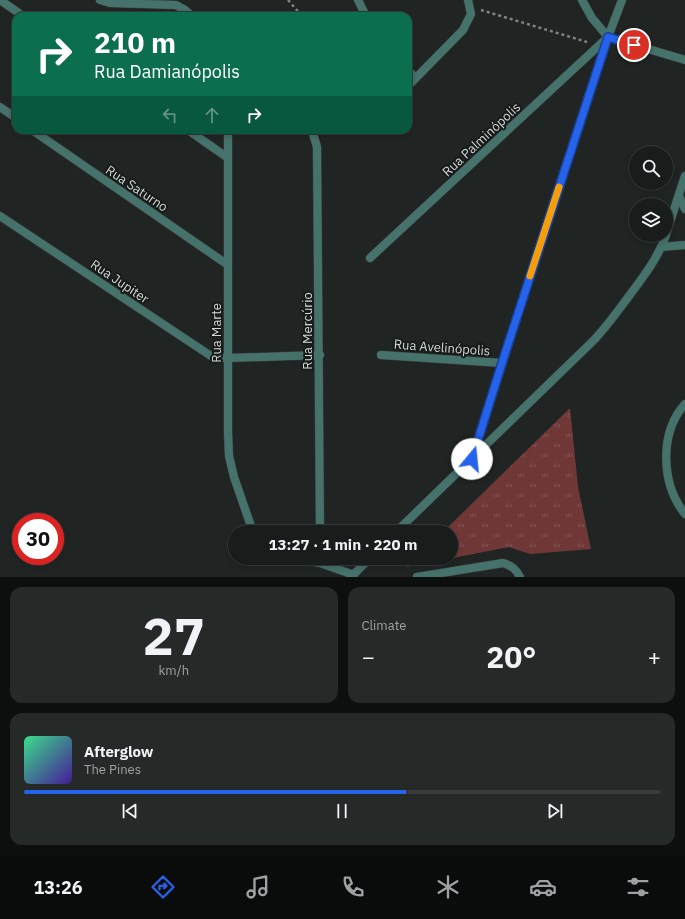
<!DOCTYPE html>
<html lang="en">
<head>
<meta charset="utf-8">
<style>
	body { margin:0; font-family:"IBM Plex Sans",sans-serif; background:#252928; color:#f1f3f6; height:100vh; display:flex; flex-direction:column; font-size:15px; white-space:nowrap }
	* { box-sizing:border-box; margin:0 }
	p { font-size:13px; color:#9fa1a3 }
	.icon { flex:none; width:22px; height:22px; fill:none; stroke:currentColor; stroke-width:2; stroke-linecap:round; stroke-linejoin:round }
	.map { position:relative; height:577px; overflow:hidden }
	.side { display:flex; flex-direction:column; gap:10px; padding:10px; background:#0d0f0f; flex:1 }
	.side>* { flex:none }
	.banner { position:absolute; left:12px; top:12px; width:400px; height:122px; border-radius:12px; box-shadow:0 2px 6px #0003,0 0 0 1px #363a3a; background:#0b6e4f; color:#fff; overflow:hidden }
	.controls { position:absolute; left:629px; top:146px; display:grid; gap:8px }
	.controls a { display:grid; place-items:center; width:44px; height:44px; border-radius:50%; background:#181c1b; box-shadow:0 2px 6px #0003,0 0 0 1px #363a3a; font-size:20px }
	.speed { position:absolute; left:12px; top:513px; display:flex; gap:8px; font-size:20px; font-weight:700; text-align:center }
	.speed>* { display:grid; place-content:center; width:52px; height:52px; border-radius:50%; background:#181c1b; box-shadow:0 2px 6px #0003,0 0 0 1px #363a3a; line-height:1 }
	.speed .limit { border:6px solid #d22; background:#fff; color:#111 }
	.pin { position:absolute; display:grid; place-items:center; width:34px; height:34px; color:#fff; margin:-17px; border:2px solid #fff; border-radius:50%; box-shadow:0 1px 4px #0007 }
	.me { position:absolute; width:44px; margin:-22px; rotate:17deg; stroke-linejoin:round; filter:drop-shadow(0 0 3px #0008) }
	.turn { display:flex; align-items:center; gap:14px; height:84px; padding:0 16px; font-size:18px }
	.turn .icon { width:52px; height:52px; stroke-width:2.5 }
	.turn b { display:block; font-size:28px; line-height:34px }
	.lanes { display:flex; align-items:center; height:38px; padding:0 16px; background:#0003; justify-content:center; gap:20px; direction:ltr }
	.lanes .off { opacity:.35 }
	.big { font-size:30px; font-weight:700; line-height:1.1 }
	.side .card { flex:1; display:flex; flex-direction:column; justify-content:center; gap:6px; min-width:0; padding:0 14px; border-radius:12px; background:#252928 }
	.side .dial { align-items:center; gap:0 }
	.dial b { font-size:52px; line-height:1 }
	.song { display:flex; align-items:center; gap:12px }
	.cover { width:48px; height:48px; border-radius:6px; background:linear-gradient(135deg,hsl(150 70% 55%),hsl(260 70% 35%)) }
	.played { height:4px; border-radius:2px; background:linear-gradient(90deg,#2563eb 60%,#363a3a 60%) }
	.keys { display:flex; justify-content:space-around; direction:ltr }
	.heat { display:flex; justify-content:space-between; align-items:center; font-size:22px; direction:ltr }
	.side .tiles { flex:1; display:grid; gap:10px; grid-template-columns:1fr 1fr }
	.card:last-child { grid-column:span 2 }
	.trip { position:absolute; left:228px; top:525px; width:230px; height:40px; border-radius:20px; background:#181c1b; box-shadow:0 2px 6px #0003,0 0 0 1px #363a3a; font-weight:700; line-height:40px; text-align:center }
	.tabs { display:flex; height:64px; justify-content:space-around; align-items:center; background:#0a0b0b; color:#9fa1a3 }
	.tabs .icon { width:28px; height:28px }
	.tabs .active { color:#2563eb }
	.tabs b { font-size:18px; color:#f1f3f6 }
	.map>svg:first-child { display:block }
	.park { fill:url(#park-tufts) }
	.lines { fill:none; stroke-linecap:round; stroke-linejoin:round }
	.minor-casing { stroke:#3d4140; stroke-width:9 }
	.path { stroke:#7f8382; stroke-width:2.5; stroke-dasharray:3 3; stroke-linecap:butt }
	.minor { stroke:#45726b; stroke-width:8 }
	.route-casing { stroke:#184099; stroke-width:10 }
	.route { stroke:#2563eb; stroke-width:7 }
	.slow { stroke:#f59e0b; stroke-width:7 }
	.labels { text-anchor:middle; stroke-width:4; stroke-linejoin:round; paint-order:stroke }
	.street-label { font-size:13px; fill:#d4d7d6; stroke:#171b1a }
</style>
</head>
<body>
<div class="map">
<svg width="685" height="577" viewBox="0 0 685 577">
	<defs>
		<pattern id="park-tufts" width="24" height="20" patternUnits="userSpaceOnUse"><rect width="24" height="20" fill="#6f3837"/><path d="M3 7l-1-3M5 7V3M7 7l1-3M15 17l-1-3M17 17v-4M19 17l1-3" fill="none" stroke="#835453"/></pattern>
	</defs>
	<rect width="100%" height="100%" fill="#202524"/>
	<path class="park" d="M570 408 578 487 591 549 530 554 509 547 406 567 416 558H451V532H443Z"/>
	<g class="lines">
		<g class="minor-casing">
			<path id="minor" d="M0 0 23 16
				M100 0 110 3 176 5 185 10 192 16
				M358 0 366 16
				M582 0 592 18 608 37
				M608 37 685 60
				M408 70 415 78
				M408 86 463 30 471 14 468 0
				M0 107 16 118
				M32 130 228 265
				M188 130 228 158
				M228 130V432L229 456 234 477 253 532
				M312 130 317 147 320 532
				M679 196 685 209
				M0 216 211 356 220 358H228L320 355
				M666 234 685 176
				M661 247 685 245
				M370 258 607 38
				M381 355 502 363
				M685 404C659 433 661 484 685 514
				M472 459 538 251 608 37 622 0
				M396 532 594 340C607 326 618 311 629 296 644 276 658 258 666 235
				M292 558 320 563 354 575
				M351 577 370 558
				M417 577 503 563C512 566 516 569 520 577"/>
		</g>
		<path class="path" d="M288 0 302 16
			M481 10 587 42"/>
		<use href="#minor" class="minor"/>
	</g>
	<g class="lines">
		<g class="route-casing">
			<path id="route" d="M472 459 502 363 608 37 634 45"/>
		</g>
		<use href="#route" class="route"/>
		<path class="slow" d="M530 276 559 187"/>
	</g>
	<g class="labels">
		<g class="street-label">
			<text transform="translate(481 139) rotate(-43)" y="5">Rua Palminópolis</text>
			<text transform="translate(137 188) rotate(34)" y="5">Rua Saturno</text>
			<text transform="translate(120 281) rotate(34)" y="5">Rua Jupiter</text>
			<text transform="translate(307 331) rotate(-90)" y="5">Rua Mercúrio</text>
			<text transform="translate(216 333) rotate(-90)" y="5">Rua Marte</text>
			<text transform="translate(442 347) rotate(4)" y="5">Rua Avelinópolis</text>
		</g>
	</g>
</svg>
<div class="controls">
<a><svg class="icon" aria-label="search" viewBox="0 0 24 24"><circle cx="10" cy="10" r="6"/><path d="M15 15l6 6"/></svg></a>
<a><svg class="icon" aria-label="layers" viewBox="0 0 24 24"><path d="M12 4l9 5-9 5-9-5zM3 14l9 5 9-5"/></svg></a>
</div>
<div class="speed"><div class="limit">30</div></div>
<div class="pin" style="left:634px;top:45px;background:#d93025"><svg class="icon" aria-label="arrive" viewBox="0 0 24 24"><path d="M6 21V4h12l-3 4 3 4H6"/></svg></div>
<svg class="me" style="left:472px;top:459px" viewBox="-20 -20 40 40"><circle r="19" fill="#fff"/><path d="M0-13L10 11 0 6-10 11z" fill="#2563eb"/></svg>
<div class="trip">13:27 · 1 min · 220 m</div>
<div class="banner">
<div class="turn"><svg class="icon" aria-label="right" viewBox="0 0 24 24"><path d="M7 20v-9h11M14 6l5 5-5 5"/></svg><div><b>210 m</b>Rua Damianópolis</div></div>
<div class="lanes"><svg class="icon off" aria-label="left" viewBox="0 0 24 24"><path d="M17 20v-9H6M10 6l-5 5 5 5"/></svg><svg class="icon off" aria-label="ahead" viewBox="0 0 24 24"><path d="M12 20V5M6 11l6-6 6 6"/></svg><svg class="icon" aria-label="right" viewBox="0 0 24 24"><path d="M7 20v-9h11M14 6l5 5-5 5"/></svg></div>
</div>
</div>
<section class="side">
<div class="tiles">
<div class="card dial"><b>27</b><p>km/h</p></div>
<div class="card"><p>Climate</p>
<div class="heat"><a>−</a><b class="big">20°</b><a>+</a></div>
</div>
<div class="card">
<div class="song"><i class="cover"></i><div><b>Afterglow</b><p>The Pines</p></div></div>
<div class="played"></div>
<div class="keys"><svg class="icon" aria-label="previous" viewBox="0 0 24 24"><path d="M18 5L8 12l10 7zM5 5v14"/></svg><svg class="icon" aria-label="pause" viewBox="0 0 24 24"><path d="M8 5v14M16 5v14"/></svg><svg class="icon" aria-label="next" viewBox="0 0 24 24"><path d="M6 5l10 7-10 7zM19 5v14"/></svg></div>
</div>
</div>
</section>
<nav class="tabs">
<b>13:26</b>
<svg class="icon active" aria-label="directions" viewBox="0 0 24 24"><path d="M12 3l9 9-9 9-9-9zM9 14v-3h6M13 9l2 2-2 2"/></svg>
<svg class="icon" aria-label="music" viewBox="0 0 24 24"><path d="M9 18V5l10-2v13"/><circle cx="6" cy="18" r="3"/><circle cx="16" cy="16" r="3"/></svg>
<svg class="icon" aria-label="phone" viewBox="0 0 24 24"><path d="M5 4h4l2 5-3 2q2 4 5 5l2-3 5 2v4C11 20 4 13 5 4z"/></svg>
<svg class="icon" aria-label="climate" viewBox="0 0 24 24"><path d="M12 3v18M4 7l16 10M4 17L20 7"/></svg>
<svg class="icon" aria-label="car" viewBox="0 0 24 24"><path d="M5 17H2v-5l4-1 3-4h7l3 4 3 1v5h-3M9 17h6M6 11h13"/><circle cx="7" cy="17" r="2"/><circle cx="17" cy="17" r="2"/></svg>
<svg class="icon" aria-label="filters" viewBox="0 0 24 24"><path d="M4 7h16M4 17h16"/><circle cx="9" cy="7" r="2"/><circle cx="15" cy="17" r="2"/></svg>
</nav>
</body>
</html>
